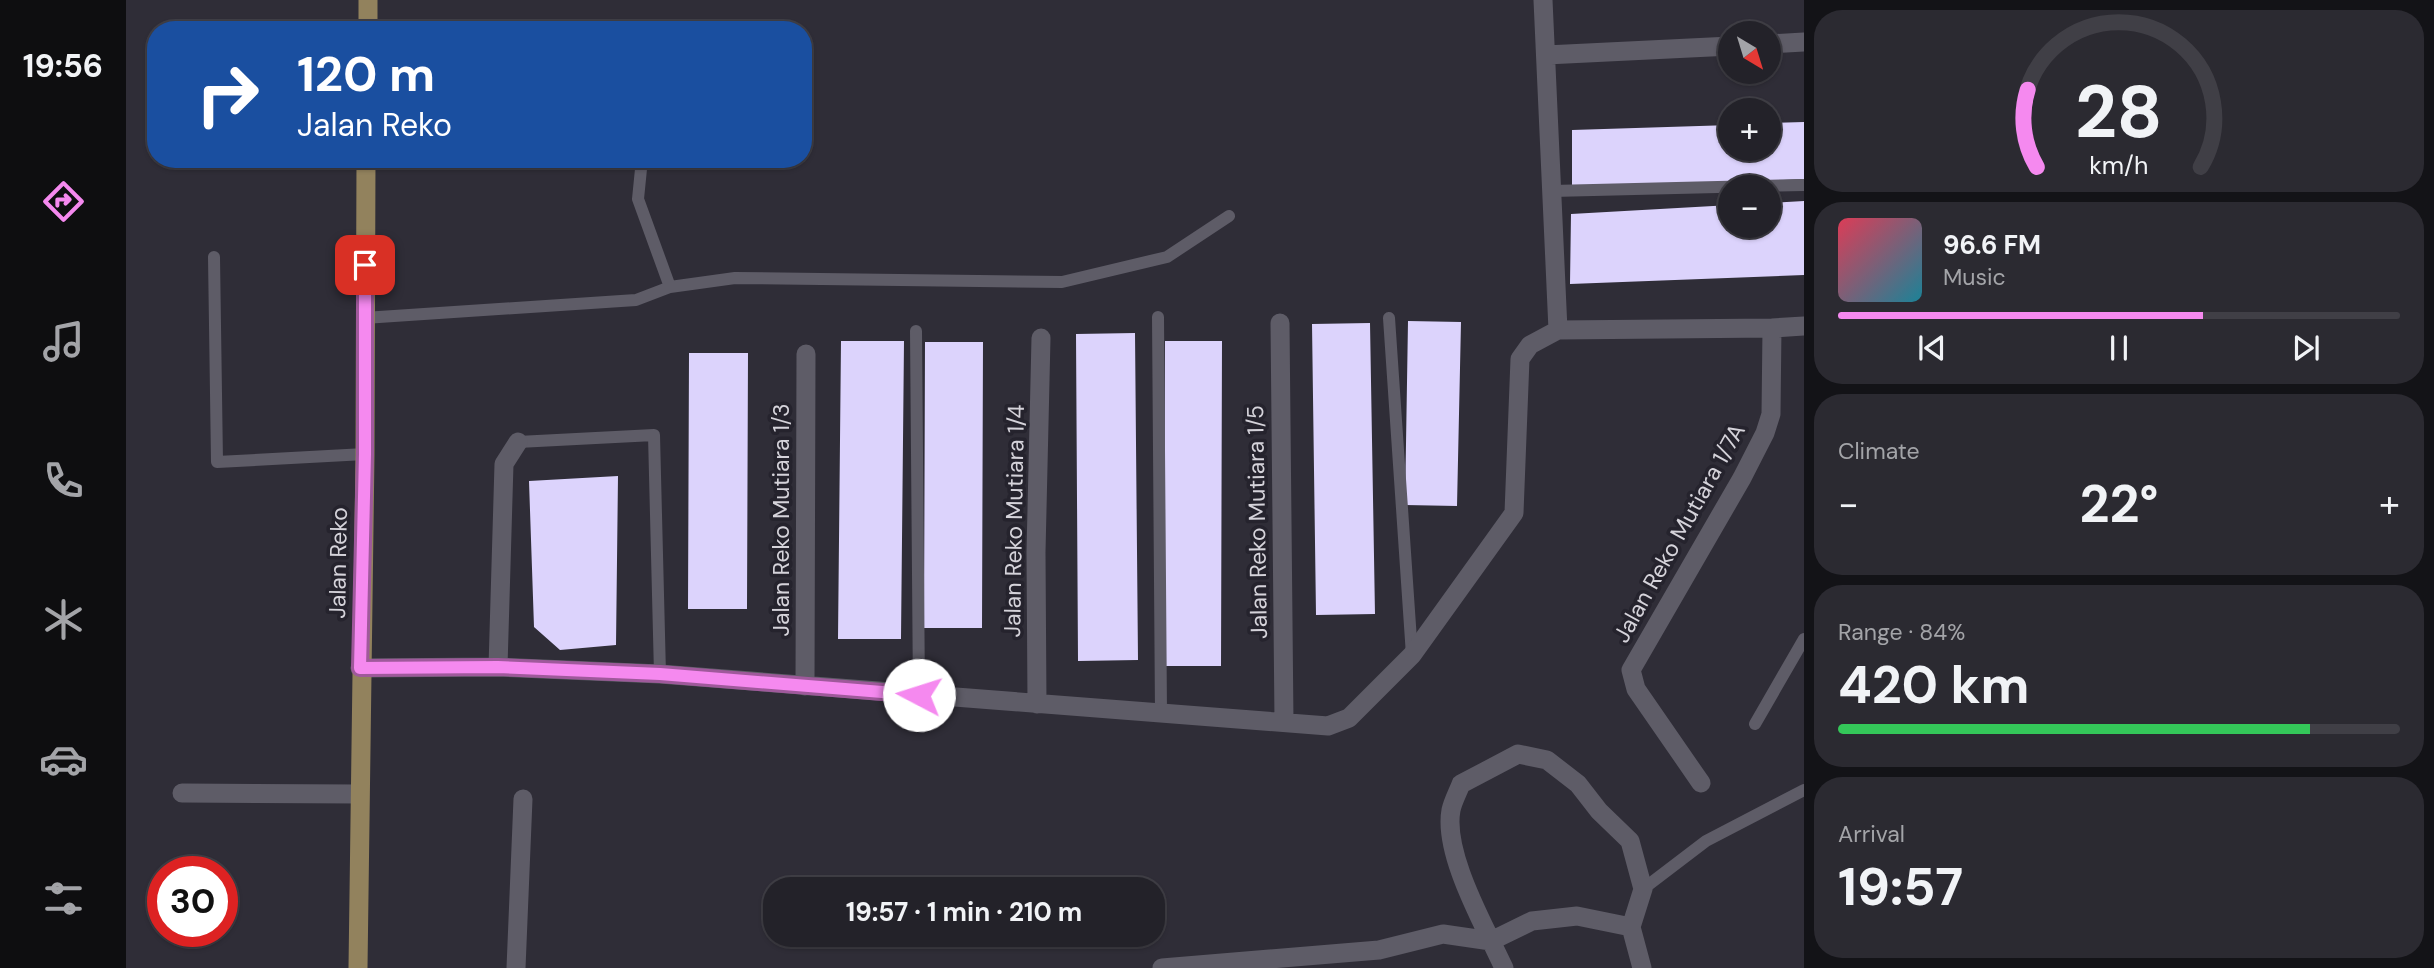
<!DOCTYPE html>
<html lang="en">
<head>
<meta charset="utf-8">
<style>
	body { margin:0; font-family:"DM Sans",sans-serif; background:#2b2a31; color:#f1f3f6; height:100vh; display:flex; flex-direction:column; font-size:26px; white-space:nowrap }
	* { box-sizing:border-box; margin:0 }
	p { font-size:23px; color:#a3a4a8 }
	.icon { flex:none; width:38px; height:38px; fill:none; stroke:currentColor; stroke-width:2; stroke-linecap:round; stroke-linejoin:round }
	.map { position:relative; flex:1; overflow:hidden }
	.sheet { display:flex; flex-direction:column; gap:10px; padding:10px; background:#131317; width:630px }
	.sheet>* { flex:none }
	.banner { position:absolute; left:21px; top:21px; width:665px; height:147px; border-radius:28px; box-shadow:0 2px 5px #0004,0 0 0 2px #403f46; background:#1a4fa0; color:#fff; overflow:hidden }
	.needle { width:46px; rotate:142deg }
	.controls { position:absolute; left:1592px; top:21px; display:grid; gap:14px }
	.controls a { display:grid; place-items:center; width:63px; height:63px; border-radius:50%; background:#232229; box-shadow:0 2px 5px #0004,0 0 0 2px #403f46; font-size:35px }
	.speed { position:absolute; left:21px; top:856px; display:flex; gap:14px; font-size:35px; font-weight:700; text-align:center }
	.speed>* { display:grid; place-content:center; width:91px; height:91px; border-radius:50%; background:#232229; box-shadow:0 2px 5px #0004,0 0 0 2px #403f46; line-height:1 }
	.speed .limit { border:10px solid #d22; background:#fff; color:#111 }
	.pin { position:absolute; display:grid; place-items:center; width:60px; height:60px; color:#fff; margin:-30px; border-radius:14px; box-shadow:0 4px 10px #0006 }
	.me { position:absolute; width:77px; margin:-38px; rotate:275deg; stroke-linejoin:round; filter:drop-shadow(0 0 5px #0008) }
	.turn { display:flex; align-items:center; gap:24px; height:147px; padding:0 35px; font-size:32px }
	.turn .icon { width:91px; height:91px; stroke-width:2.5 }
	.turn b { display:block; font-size:49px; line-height:60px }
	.big { font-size:52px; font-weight:700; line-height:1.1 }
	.sheet .tile { flex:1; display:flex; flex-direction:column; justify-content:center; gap:10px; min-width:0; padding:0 24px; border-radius:28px; background:#2b2a31 }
	.sheet .dial { align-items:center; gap:0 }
	.dial svg { height:182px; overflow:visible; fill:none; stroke:#403f46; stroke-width:7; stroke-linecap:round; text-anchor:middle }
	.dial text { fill:#f1f3f6; stroke:none }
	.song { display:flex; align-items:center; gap:21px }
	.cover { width:84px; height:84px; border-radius:10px; background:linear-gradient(135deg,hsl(350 70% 55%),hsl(190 70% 35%)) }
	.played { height:7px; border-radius:4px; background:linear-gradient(90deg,#f589ef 65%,#403f46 65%) }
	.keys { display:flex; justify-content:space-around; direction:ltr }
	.heat { display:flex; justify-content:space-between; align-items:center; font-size:38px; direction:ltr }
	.charge { height:10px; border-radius:5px; background:linear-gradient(90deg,#34c759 84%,#403f46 0) }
	.trip { position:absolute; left:637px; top:877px; width:402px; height:70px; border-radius:28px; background:#232229; box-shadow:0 2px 5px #0004,0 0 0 2px #403f46; font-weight:700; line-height:70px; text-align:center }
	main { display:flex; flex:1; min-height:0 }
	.tab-bar { display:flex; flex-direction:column; width:126px; justify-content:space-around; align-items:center; background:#0e0e10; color:#a3a4a8 }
	.tab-bar .icon { width:49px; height:49px }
	.tab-bar .selected { color:#f589ef }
	.tab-bar b { font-size:32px; color:#f1f3f6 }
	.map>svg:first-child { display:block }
	.building { fill:#dcd3fc }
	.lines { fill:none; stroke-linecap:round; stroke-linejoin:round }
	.service { stroke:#5e5c67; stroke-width:12 }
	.minor { stroke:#5e5c67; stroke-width:19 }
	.primary { stroke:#92825d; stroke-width:19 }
	.route-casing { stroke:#9f599b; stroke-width:18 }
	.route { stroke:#f589ef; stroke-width:12 }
	.labels { text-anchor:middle; stroke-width:7; stroke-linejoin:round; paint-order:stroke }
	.street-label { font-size:23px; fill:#d5d3da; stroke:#25232d }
</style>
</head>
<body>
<main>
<nav class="tab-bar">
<b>19:56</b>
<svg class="icon selected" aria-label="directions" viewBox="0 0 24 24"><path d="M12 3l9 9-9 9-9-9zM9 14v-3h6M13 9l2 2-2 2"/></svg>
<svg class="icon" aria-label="music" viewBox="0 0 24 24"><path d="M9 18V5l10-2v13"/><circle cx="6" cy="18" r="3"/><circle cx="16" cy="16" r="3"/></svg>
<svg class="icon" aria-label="phone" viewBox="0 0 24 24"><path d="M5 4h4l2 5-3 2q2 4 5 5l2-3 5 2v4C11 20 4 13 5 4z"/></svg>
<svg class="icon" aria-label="climate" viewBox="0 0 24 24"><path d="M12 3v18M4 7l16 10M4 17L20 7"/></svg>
<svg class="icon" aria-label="car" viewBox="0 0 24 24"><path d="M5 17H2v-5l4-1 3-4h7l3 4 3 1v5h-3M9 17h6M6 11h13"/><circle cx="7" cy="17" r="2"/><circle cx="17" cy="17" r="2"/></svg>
<svg class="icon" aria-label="filters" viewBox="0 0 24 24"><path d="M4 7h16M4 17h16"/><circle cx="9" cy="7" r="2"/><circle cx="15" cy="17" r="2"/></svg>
</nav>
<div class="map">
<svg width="1678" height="968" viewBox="0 0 1678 968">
	<rect width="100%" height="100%" fill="#2f2d37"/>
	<path class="building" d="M1678 122V179L1446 190V130L1605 125V149H1643V123Z
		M1678 201V275L1444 284 1445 214 1605 205V226H1643V203Z
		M1282 321 1335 322 1331 506 1279 505Z
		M1244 323 1249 614 1190 615 1186 324Z
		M1009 333 1012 660 952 661 950 334Z
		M715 341H778L775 639H712Z
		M1039 341H1096L1095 666H1038Z
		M799 342H857L856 628H798Z
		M563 353H622L621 609H562Z
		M492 476 490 645 434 650 408 627 403 481Z"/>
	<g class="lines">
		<path class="service" d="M516 159 512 199 544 287
			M1426 191 1678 185
			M88 257 91 462 239 454
			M1032 317 1035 713
			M238 318 510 300 544 287 609 278 936 282 1041 257 1103 216
			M1263 318 1286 655
			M790 331 793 695
			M392 442 528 435 534 674
			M1629 724 1678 639
			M1517 889 1580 841 1678 790"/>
		<path class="minor" d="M1417 0 1432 330
			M1643 44 1678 42
			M1420 55 1605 46
			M1154 323 1158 721
			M372 667 378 464 392 442
			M234 668 372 667 534 674 1202 726 1223 718 1286 655 1388 513 1394 359 1404 345 1432 330 1646 328 1678 326
			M679 686 680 354
			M911 704 910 552 915 338
			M1575 783 1510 689 1505 670 1616 478 1639 433 1645 414 1646 328
			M56 793 233 794
			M1505 927 1451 916 1406 921 1365 941C1349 908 1318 848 1325 810 1327 801 1332 792 1335 784L1392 754 1421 760 1452 784 1473 811 1504 841 1517 889 1505 927 1516 968
			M390 968 397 799
			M1036 968 1253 950 1317 934 1365 941 1378 968"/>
		<path class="primary" d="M242 30V0
			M232 968 239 454 240 159"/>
	</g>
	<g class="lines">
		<g class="route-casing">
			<path id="route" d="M239 265V454L234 668 372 667 534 674 793 695"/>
		</g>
		<use href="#route" class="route"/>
	</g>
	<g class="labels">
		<g class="street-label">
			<text transform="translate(655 520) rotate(-90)" y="8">Jalan Reko Mutiara 1/3</text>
			<text transform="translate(888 521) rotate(-89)" y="8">Jalan Reko Mutiara 1/4</text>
			<text transform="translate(1131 522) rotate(-91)" y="8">Jalan Reko Mutiara 1/5</text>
			<text transform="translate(1553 533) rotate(-61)" y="8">Jalan Reko Mutiara 1/7A</text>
			<text transform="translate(212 563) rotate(-89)" y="8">Jalan Reko</text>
		</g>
	</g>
</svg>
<div class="controls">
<a><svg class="needle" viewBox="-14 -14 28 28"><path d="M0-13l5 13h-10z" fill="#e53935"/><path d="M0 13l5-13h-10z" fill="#a3a4a8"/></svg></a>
<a>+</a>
<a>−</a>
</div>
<div class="speed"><div class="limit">30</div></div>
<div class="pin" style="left:239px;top:265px;background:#d93025"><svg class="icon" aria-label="arrive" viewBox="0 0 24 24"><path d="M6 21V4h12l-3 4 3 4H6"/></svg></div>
<svg class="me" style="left:793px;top:695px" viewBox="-20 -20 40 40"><circle r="19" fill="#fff"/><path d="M0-13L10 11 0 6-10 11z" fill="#f589ef"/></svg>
<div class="trip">19:57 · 1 min · 210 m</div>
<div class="banner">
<div class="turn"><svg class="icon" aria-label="right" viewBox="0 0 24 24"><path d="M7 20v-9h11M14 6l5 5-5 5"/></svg><div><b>120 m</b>Jalan Reko</div></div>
</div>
</div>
<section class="sheet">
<div class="tile dial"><svg viewBox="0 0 100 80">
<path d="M14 69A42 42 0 1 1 86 69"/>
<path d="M14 69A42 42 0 0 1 10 35" stroke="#f589ef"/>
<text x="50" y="56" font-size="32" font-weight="700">28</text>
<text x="50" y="72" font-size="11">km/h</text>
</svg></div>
<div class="tile">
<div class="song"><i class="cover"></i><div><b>96.6 FM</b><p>Music</p></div></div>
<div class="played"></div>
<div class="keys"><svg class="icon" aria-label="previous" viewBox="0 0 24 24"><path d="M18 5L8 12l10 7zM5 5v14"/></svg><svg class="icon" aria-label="pause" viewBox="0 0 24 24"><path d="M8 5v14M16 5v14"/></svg><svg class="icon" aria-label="next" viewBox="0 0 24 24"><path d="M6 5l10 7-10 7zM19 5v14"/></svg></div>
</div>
<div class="tile"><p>Climate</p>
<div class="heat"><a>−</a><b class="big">22°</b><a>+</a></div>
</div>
<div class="tile"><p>Range · 84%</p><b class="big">420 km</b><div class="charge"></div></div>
<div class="tile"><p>Arrival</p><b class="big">19:57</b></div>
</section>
</main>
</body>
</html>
